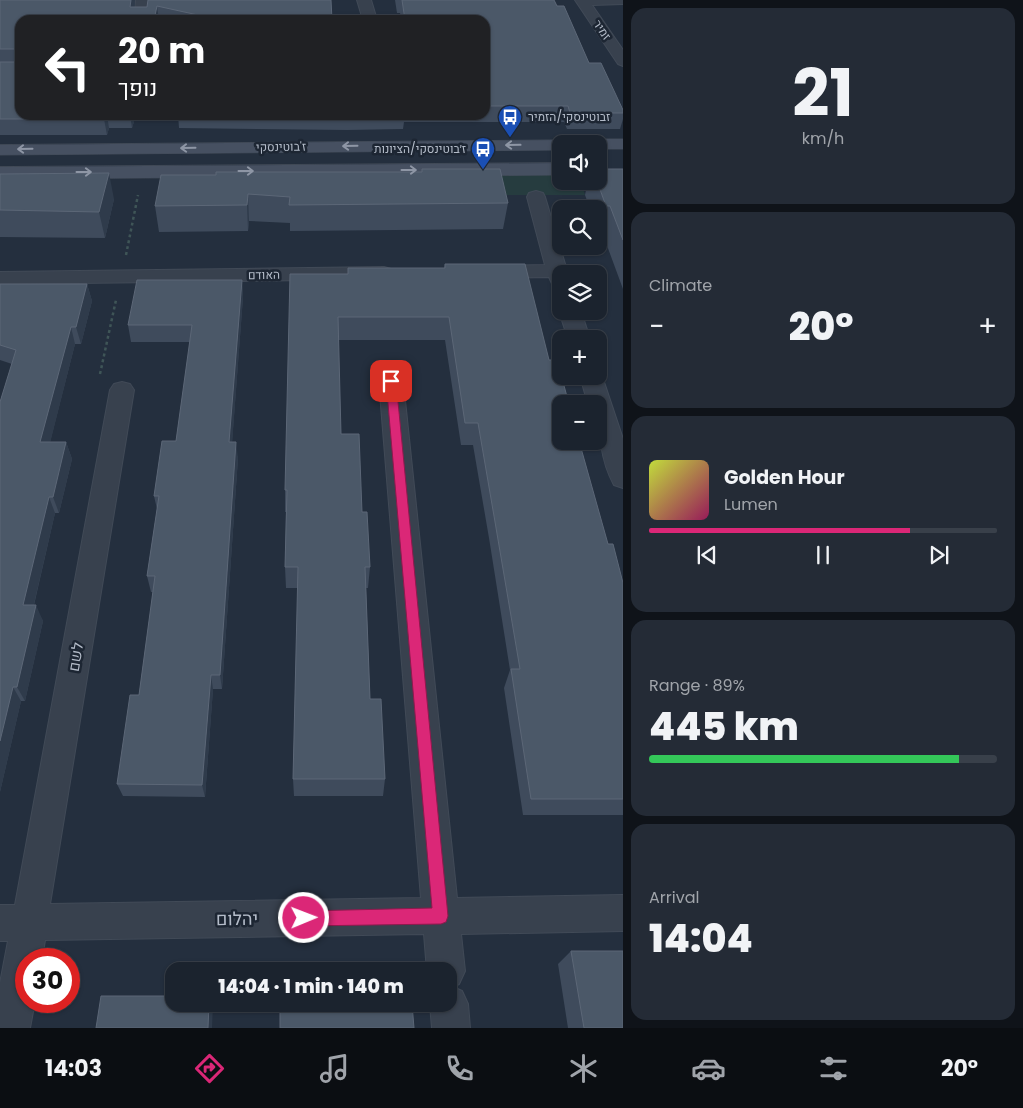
<!DOCTYPE html>
<html lang="en">
<head>
<meta charset="utf-8">
<style>
	body { margin:0; font-family:Poppins,Heebo,sans-serif; background:#242b36; color:#f1f3f6; height:100vh; display:flex; flex-direction:column; font-size:19px; white-space:nowrap }
	* { box-sizing:border-box; margin:0 }
	p { font-size:16px; color:#a0a4aa }
	.icon { flex:none; width:28px; height:28px; fill:none; stroke:currentColor; stroke-width:2; stroke-linecap:round; stroke-linejoin:round }
	.map { position:relative; flex:1; overflow:hidden }
	.sheet { display:flex; flex-direction:column; gap:8px; padding:8px; background:#0f1319; width:400px }
	.sheet>* { flex:none }
	.guide { position:absolute; left:15px; top:15px; width:475px; height:105px; border-radius:15px; box-shadow:0 1px 4px #0004,0 0 0 1px #39404a; background:#202124; color:#fff; overflow:hidden }
	.tools { position:absolute; left:552px; top:135px; display:grid; gap:10px }
	.tools a { display:grid; place-items:center; width:55px; height:55px; border-radius:10px; background:#1b232e; box-shadow:0 1px 4px #0004,0 0 0 1px #39404a; font-size:25px }
	.speed { position:absolute; left:15px; top:948px; display:flex; gap:10px; font-size:25px; font-weight:700; text-align:center }
	.speed>* { display:grid; place-content:center; width:65px; height:65px; border-radius:50%; background:#1b232e; box-shadow:0 1px 4px #0004,0 0 0 1px #39404a; line-height:1 }
	.speed .limit { border:8px solid #d22; background:#fff; color:#111 }
	.pin { position:absolute; display:grid; place-items:center; width:42px; height:42px; color:#fff; margin:-21px; border-radius:10px; box-shadow:0 2px 8px #0006 }
	.me { position:absolute; width:55px; margin:-28px; rotate:89deg; stroke-linejoin:round; filter:drop-shadow(0 0 4px #0008) }
	.turn { display:flex; align-items:center; gap:18px; height:105px; padding:0 20px; font-size:22px }
	.turn .icon { width:65px; height:65px; stroke-width:2.5 }
	.turn b { display:block; font-size:35px; line-height:42px }
	.big { font-size:38px; font-weight:800; line-height:1.1 }
	.sheet .widget { flex:1; display:flex; flex-direction:column; justify-content:center; gap:8px; min-width:0; padding:0 18px; border-radius:15px; background:#242b36 }
	.sheet .dial { align-items:center; gap:0 }
	.dial b { font-size:65px; line-height:1 }
	.song { display:flex; align-items:center; gap:15px }
	.cover { width:60px; height:60px; border-radius:8px; background:linear-gradient(135deg,hsl(70 70% 55%),hsl(330 70% 35%)) }
	.played { height:5px; border-radius:2px; background:linear-gradient(90deg,#db2777 75%,#39404a 75%) }
	.keys { display:flex; justify-content:space-around; direction:ltr }
	.heat { display:flex; justify-content:space-between; align-items:center; font-size:28px; direction:ltr }
	.charge { height:8px; border-radius:4px; background:linear-gradient(90deg,#34c759 89%,#39404a 0) }
	.trip { position:absolute; left:165px; top:962px; width:292px; height:50px; border-radius:15px; background:#1b232e; box-shadow:0 1px 4px #0004,0 0 0 1px #39404a; font-weight:800; line-height:50px; text-align:center }
	.tab-bar { display:flex; height:80px; justify-content:space-around; align-items:center; background:#0b0e12; color:#a0a4aa }
	.tab-bar .icon { width:35px; height:35px }
	.tab-bar .active { color:#db2777 }
	.tab-bar b { font-size:22px; color:#f1f3f6 }
	main { display:flex; flex:1; min-height:0 }
	.map>svg:first-child { display:block }
	.green { fill:#263c3f }
	.lines { fill:none; stroke-linecap:round; stroke-linejoin:round }
	.street-casing { stroke:#414a57; stroke-width:2 }
	.secondary-casing { stroke:#414a57; stroke-width:1 }
	.path { stroke:#3f5557; stroke-width:2.5; stroke-dasharray:3 3; stroke-linecap:butt }
	.street { fill:#38414e; fill-rule:evenodd }
	.secondary { fill:#465061; fill-rule:evenodd }
	.wall { fill:#3f4b5c }
	.shaded-wall { fill:#2f3b4b }
	.building { fill:#4b5868; stroke:#5c6777 }
	.oneway { stroke:#8e96a5 }
	.route { fill:#db2777; stroke:#8e194d }
	.labels { text-anchor:middle; stroke-width:5; stroke-linejoin:round; paint-order:stroke }
	.far-street-label { font-size:12px; fill:#b4bcc9; stroke:#1d2633 }
	.far-poi-label { font-size:12px; fill:#b4bcc9; stroke:#1d2633; text-anchor:start }
	.street-label { font-size:15px; fill:#b4bcc9; stroke:#1d2633 }
	.near-street-label { font-size:18px; fill:#b4bcc9; stroke:#1d2633 }
</style>
</head>
<body>
<main>
<div class="map">
<svg width="623" height="1028" viewBox="0 0 623 1028">
	<rect width="100%" height="100%" fill="#242f3e"/>
	<path class="green" d="M490 174H561V181H581L585 195H495Z"/>
	<g class="lines">
		<g class="street-casing">
			<path id="street" d="M136 0H150L148 20H134Z
				M357 0H371L377 20H363Z
				M575 0H623V4L592 5 623 50V66L618 64Z
				M536 191 543 193 545 197 568 274H561V290L554 288 549 277 491 278 484 276 481 272 484 268 491 266 545 265 527 197 529 193Z
				M384 267 391 269 394 273 391 277 384 279 0 284V272Z
				M561 308V311H581L590 339H568L559 311Z
				M599 370 602 376 623 439V488L614 485C600 459 599 433 599 404H588L580 376H599Z
				M391 373 399 375 403 381 457 898 623 895V931L461 934 465 971 459 984 453 987 462 991 468 1004 470 1028H432L430 1004H449V971H427L424 934 45 940 42 959H26V1001H35L30 1028H0V983L8 941H0V905H15L110 390 114 384 122 382 130 384 134 390 50 904 421 898 379 381 383 375Z"/>
		</g>
		<g class="secondary-casing">
			<path id="secondary" d="M599 139H623V149H599V144H590L593 140Z
				M561 140 567 141 569 144H561V150L0 155V145Z
				M561 163V175L0 179V167Z"/>
		</g>
		<path class="path" d="M126 255 138 195
			M100 374 116 300"/>
		<use href="#street" class="street"/>
		<use href="#secondary" class="secondary"/>
	</g>
	<path class="wall" d="M0 0H135L134 7H147L148 0 332 20H20V115H136L132 128H109L107 135H0Z
		M395 0H554L557 6 589 63 623 110V119L620 129H567L564 122H404L403 129 347 130 179 128 178 115H485V20H402L400 13H397Z
		M422 169 508 203 503 229 290 231V223L249 221 248 231 159 232 155 206 216 175 422 172Z
		M623 169V289L602 232H599V209H590L585 195 588 181H599Z
		M0 174 114 199 105 238 0 237Z
		M445 264 549 360 608 544 623 583V815H523L504 688 510 670 489 538 473 445H461L445 340H338L341 434 362 512 370 567 368 588H366L370 699 385 779 383 796H294L293 779 298 588H286L285 567 286 512H285V490L348 274V268H444Z
		M242 280 243 297 232 442 238 458 222 689H213L205 797 123 796 117 784 139 695 153 592H151L147 576 157 509 154 496 176 441 190 342H131L128 325Z
		M0 284H87L92 301 81 344H75L50 442H66L72 459 59 513H55L34 605 43 621 25 701H21L0 792V402L12 364 0 360Z
		M571 951 623 1028H568L558 964Z"/>
	<path class="shaded-wall" d="M131 0H135L133 20 130 7Z
		M157 6 159 20H154Z
		M105 115H107L109 128 107 135 104 119Z
		M130 115H136L132 128Z
		M109 173 114 199 105 238 99 212Z
		M248 194 249 221 248 231 247 205Z
		M242 280 243 297 231 458 229 442Z
		M87 284 92 301 81 344 76 327Z
		M71 327 75 344 46 459 40 442Z
		M66 442 72 459 59 513 53 497Z
		M236 442 238 458 222 689 220 675Z
		M49 497 55 513 30 621 23 605Z
		M36 605 43 621 25 701 17 687Z
		M211 675 213 689 205 797 202 785Z
		M13 687 21 701 0 792V741Z
		M209 1004H213L212 1028H208Z"/>
	<path class="building" d="M0 0H131L130 7H147L148 0H331L332 20H197L198 15 157 6 154 20H20V115H105L104 119H0V62H17L18 49H0Z
		M402 0H554L557 6H564L589 63H601L623 110V113H570L568 106H485V20H405Z
		M422 169H500L508 203 289 205 290 197 248 194 247 205 155 206 161 175H216V172H422Z
		M599 169H623V240L610 206H606L597 181H599Z
		M109 173 99 212 0 210V174Z
		M445 264H525L549 360H557L569 404H561V441H579L608 544H613L623 583V799H531L511 669H520L494 516 478 423H465L449 317H338L341 434H359L362 512H367L370 567H365L370 699H381L385 779H293L298 567H285L287 490H285L290 274H348V268H445Z
		M137 280H242L229 442H236L220 675H211L202 785 117 784 130 695H139L155 576H147L159 496H154L162 441H176L192 325H128Z
		M0 284H87L76 327H71L40 442H66L53 497H49L23 605H36L17 687H13L0 741V402L16 350 0 345Z
		M571 951H623V1028H584Z
		M101 996H174V1004H209L208 1028H96Z
		M280 1004H412L414 1028H280Z"/>
	<defs><path id="oneway-shaft" d="M-6 0H5M1.5-3L5.5 0L1.5 3" fill="none" stroke-width="1.6" stroke-linecap="round" stroke-linejoin="round" transform="scale(1.25)"/></defs>
	<g class="oneway">
		<use href="#oneway-shaft" transform="translate(513 145) rotate(179)"/>
		<use href="#oneway-shaft" transform="translate(350 146) rotate(179)"/>
		<use href="#oneway-shaft" transform="translate(188 148) rotate(179)"/>
		<use href="#oneway-shaft" transform="translate(25 149) rotate(179)"/>
		<use href="#oneway-shaft" transform="translate(409 170)"/>
		<use href="#oneway-shaft" transform="translate(246 171)"/>
		<use href="#oneway-shaft" transform="translate(84 172)"/>
	</g>
	<path class="route" d="M391 378 396 381 448 916 446 922 441 924 304 926 298 924 296 918 298 913 304 911 432 908 386 381Z"/>
	<defs>
		<g id="bus-pin" transform="scale(1.25)"><path d="M0 17L-7.5 6A9.5 9.5 0 1 1 7.5 6Z" fill="#1a4fb4" stroke="#1d2633"/><path d="M-5-6H5V4H4V6H2V4H-2V6H-4V4H-5ZM-3.5-4V0h7V-4ZM-3.5 1.2v1.5H-2V1.2ZM2 1.2v1.5H3.5V1.2Z" fill="#fff"/></g>
	</defs>
	<g fill-rule="evenodd">
		<use href="#bus-pin" x="510" y="117"/>
		<use href="#bus-pin" x="483" y="149"/>
	</g>
	<g class="labels">
		<g class="far-street-label">
			<text transform="translate(602 30) rotate(56)" y="4">זמיר</text>
			<text transform="translate(281 147) rotate(-1)" y="4">ז'בוטינסקי</text>
			<text transform="translate(264 275) rotate(-1)" y="4">האודם</text>
		</g>
		<g class="far-poi-label">
			<text x="528" y="121">זבוטינסקי/הזמיר</text>
			<text x="466" y="153" text-anchor="end">ז׳בוטינסקי/הציונות</text>
		</g>
		<g class="street-label">
			<text transform="translate(76 657) rotate(-80)" y="5">לשם</text>
		</g>
		<g class="near-street-label">
			<text transform="translate(237 919) rotate(-1)" y="6">יהלום</text>
		</g>
	</g>
</svg>
<div class="tools">
<a><svg class="icon" aria-label="sound" viewBox="0 0 24 24"><path d="M4 9h4l5-4v14l-5-4H4zM17 9q2 3 0 6"/></svg></a>
<a><svg class="icon" aria-label="search" viewBox="0 0 24 24"><circle cx="10" cy="10" r="6"/><path d="M15 15l6 6"/></svg></a>
<a><svg class="icon" aria-label="layers" viewBox="0 0 24 24"><path d="M12 4l9 5-9 5-9-5zM3 14l9 5 9-5"/></svg></a>
<a>+</a>
<a>−</a>
</div>
<div class="speed"><div class="limit">30</div></div>
<div class="pin" style="left:391px;top:381px;background:#d93025"><svg class="icon" aria-label="arrive" viewBox="0 0 24 24"><path d="M6 21V4h12l-3 4 3 4H6"/></svg></div>
<svg class="me" style="left:304px;top:918px" viewBox="-20 -20 40 40"><circle r="17" fill="#db2777" stroke="#fff" stroke-width="3"/><path d="M0-11L8 9 0 5-8 9z" fill="#fff"/></svg>
<div class="trip">14:04 · 1 min · 140 m</div>
<div class="guide">
<div class="turn"><svg class="icon" aria-label="left" viewBox="0 0 24 24"><path d="M17 20v-9H6M10 6l-5 5 5 5"/></svg><div><b>20 m</b>נופך</div></div>
</div>
</div>
<section class="sheet">
<div class="widget dial"><b>21</b><p>km/h</p></div>
<div class="widget"><p>Climate</p>
<div class="heat"><a>−</a><b class="big">20°</b><a>+</a></div>
</div>
<div class="widget">
<div class="song"><i class="cover"></i><div><b>Golden Hour</b><p>Lumen</p></div></div>
<div class="played"></div>
<div class="keys"><svg class="icon" aria-label="previous" viewBox="0 0 24 24"><path d="M18 5L8 12l10 7zM5 5v14"/></svg><svg class="icon" aria-label="pause" viewBox="0 0 24 24"><path d="M8 5v14M16 5v14"/></svg><svg class="icon" aria-label="next" viewBox="0 0 24 24"><path d="M6 5l10 7-10 7zM19 5v14"/></svg></div>
</div>
<div class="widget"><p>Range · 89%</p><b class="big">445 km</b><div class="charge"></div></div>
<div class="widget"><p>Arrival</p><b class="big">14:04</b></div>
</section>
</main>
<nav class="tab-bar">
<b>14:03</b>
<svg class="icon active" aria-label="directions" viewBox="0 0 24 24"><path d="M12 3l9 9-9 9-9-9zM9 14v-3h6M13 9l2 2-2 2"/></svg>
<svg class="icon" aria-label="music" viewBox="0 0 24 24"><path d="M9 18V5l10-2v13"/><circle cx="6" cy="18" r="3"/><circle cx="16" cy="16" r="3"/></svg>
<svg class="icon" aria-label="phone" viewBox="0 0 24 24"><path d="M5 4h4l2 5-3 2q2 4 5 5l2-3 5 2v4C11 20 4 13 5 4z"/></svg>
<svg class="icon" aria-label="climate" viewBox="0 0 24 24"><path d="M12 3v18M4 7l16 10M4 17L20 7"/></svg>
<svg class="icon" aria-label="car" viewBox="0 0 24 24"><path d="M5 17H2v-5l4-1 3-4h7l3 4 3 1v5h-3M9 17h6M6 11h13"/><circle cx="7" cy="17" r="2"/><circle cx="17" cy="17" r="2"/></svg>
<svg class="icon" aria-label="filters" viewBox="0 0 24 24"><path d="M4 7h16M4 17h16"/><circle cx="9" cy="7" r="2"/><circle cx="15" cy="17" r="2"/></svg>
<b>20°</b>
</nav>
</body>
</html>
